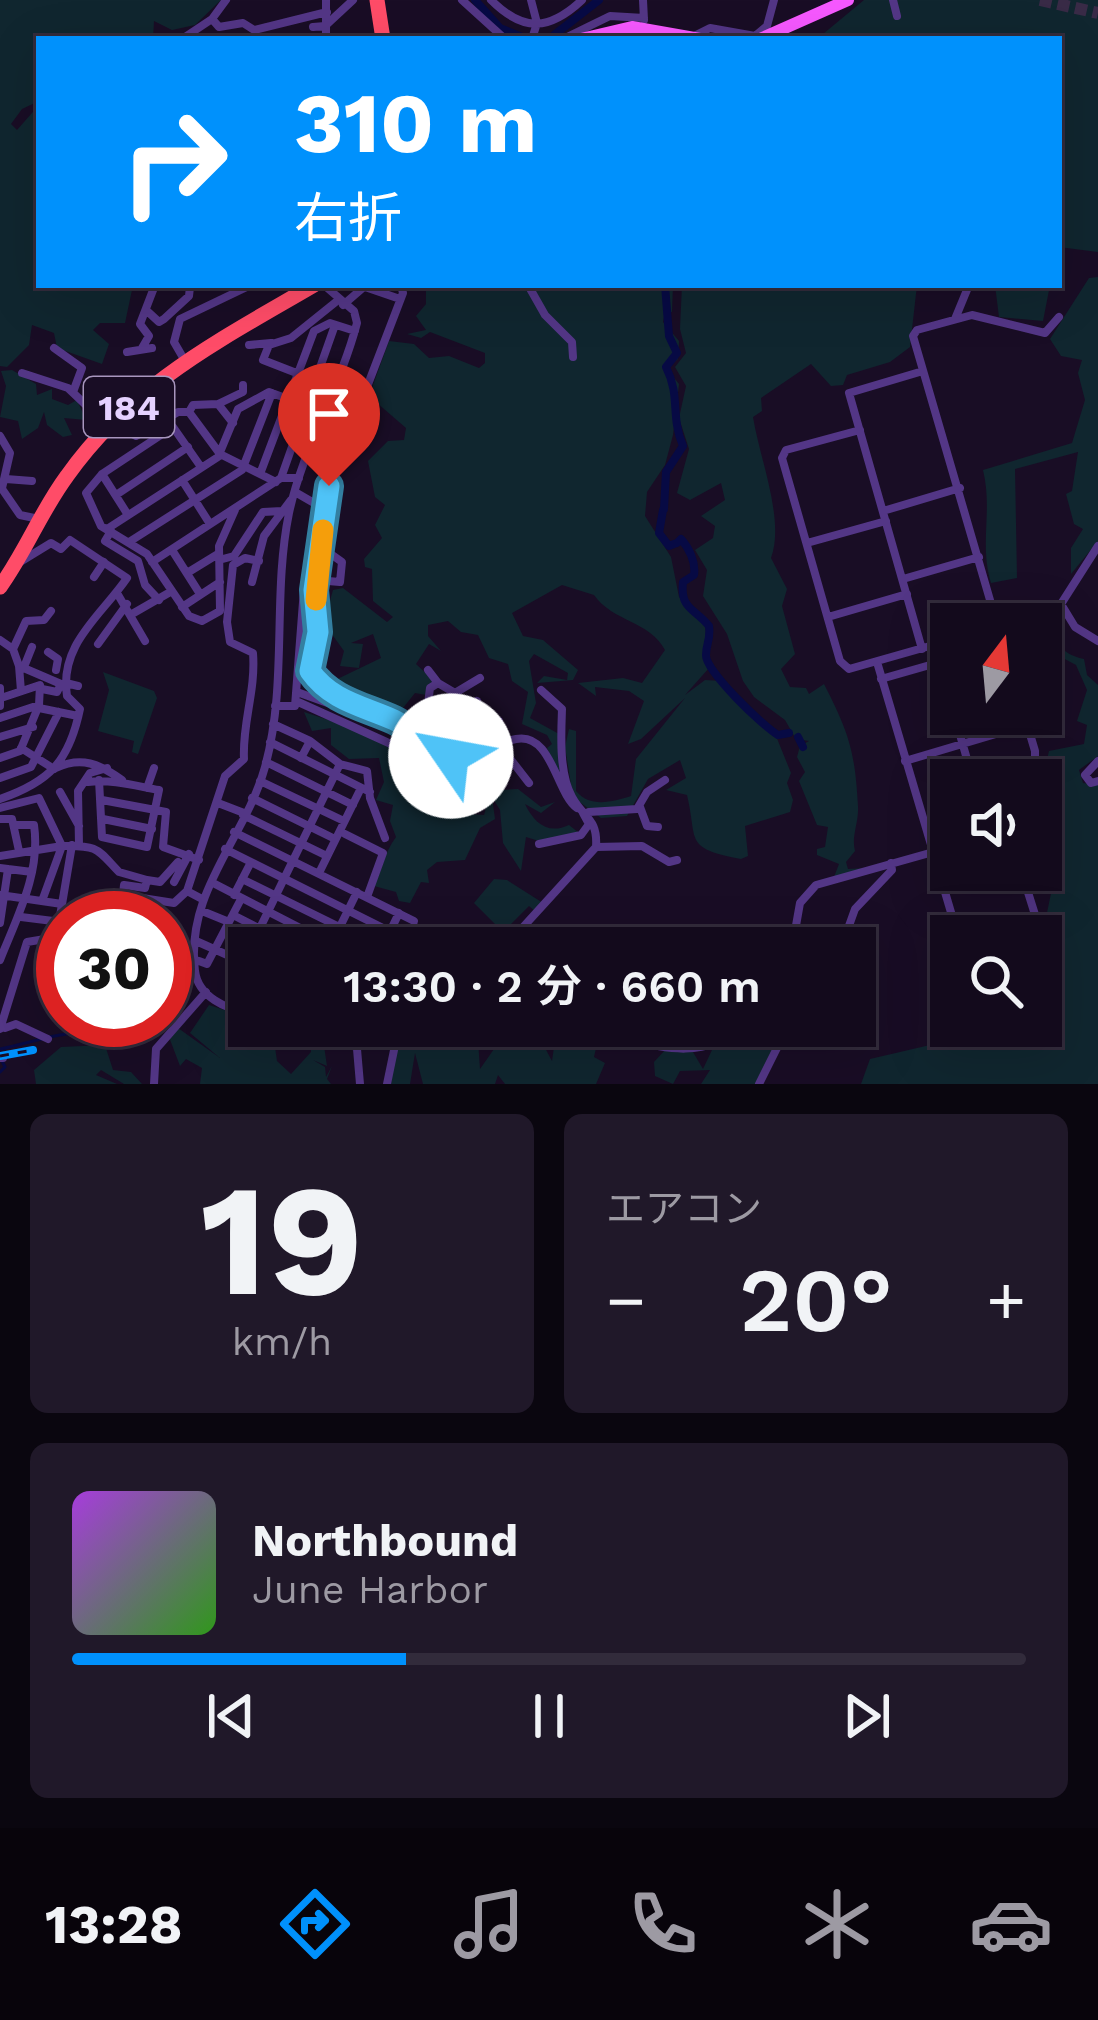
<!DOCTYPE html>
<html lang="ja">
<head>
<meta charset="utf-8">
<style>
	body { margin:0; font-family:"Work Sans","Noto Sans JP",sans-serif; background:#201829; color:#f1f3f6; height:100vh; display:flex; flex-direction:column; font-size:45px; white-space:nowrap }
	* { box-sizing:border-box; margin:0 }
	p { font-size:39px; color:#9d9aa3 }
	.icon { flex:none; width:66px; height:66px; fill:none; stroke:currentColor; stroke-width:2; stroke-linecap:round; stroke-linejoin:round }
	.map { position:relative; height:1084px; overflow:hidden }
	.details { display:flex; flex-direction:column; gap:30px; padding:30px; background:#0a060f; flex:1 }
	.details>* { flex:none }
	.guide { position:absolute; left:36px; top:36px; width:1026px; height:252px; border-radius:0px; box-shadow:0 12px 48px #0002,0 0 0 3px #322b3b; background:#0091fc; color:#fff; overflow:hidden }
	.needle { width:78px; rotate:16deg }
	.fabs { position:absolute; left:930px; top:603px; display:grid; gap:24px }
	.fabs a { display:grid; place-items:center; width:132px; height:132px; border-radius:0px; background:#130a1c; box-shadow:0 12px 48px #0002,0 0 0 3px #322b3b; font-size:60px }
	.speed { position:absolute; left:36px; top:891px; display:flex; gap:24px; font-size:60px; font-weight:700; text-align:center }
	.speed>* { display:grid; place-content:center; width:156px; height:156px; border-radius:50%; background:#130a1c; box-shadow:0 12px 48px #0002,0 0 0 3px #322b3b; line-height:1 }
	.speed .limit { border:18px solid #d22; background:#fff; color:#111 }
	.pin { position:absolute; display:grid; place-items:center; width:102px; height:102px; color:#fff; margin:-123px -51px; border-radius:50% 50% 50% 0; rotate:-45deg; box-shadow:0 0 12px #0007 }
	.pin .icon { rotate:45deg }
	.me { position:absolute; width:132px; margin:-66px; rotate:303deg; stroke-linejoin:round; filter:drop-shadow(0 0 9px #0008) }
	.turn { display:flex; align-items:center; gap:42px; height:252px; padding:0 60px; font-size:54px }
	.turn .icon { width:156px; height:156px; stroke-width:2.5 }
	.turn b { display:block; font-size:84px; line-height:102px }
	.big { font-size:90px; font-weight:600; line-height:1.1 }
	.details .widget { flex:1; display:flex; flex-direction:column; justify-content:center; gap:18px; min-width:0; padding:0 42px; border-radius:18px; background:#201829 }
	.details .dial { align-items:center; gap:0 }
	.dial b { font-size:156px; line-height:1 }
	.song { display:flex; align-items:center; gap:36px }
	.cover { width:144px; height:144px; border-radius:18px; background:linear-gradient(135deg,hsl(280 70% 55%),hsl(110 70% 35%)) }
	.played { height:12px; border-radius:6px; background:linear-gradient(90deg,#0091fc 35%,#322b3b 35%) }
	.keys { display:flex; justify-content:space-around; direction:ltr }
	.heat { display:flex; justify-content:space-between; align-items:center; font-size:66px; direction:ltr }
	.details .tiles { flex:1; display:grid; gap:30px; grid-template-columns:1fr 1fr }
	.widget:last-child { grid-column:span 2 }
	.trip { position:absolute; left:228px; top:927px; width:648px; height:120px; border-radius:0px; background:#130a1c; box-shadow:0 12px 48px #0002,0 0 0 3px #322b3b; font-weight:600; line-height:120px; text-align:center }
	.dock { display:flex; height:192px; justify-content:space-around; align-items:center; background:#08040b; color:#9d9aa3 }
	.dock .icon { width:84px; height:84px }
	.dock .on { color:#0091fc }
	.dock b { font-size:54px; color:#f1f3f6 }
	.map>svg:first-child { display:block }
	.green { fill:#10262f }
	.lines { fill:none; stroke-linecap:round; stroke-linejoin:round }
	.stream { stroke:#070a44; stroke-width:3 }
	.river { stroke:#070a44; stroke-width:8 }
	.major-tunnel { stroke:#382a46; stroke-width:12; stroke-dasharray:12 6; stroke-linecap:butt }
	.minor { stroke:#533686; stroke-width:8 }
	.major { stroke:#f658ff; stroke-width:12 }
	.highway { stroke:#ff4c68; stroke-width:15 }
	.rail-casing { stroke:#0091fc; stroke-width:8 }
	.rail { stroke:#190d25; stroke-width:3; stroke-dasharray:9; stroke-linecap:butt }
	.route-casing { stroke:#337fa1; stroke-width:30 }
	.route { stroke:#4fc3f7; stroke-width:21 }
	.slow { stroke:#f59e0b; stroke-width:21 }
	.labels { text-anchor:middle; stroke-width:12; stroke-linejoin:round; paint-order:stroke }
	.shield { fill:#190d25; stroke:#a896be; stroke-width:3 }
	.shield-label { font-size:36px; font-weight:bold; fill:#e5d1ff }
</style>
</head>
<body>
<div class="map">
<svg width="1098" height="1084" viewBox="0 0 1098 1084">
	<rect width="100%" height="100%" fill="#190d25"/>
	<path class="green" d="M0 0H221L195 25 172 30 154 21 153 39H39V101L22 109 11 124 17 130 39 105V285H146L132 290 125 323H100L93 330 109 344 102 364 57 348 54 333 32 325 29 345 7 367 0 366Z
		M864 0H1098V252L1059 247V39H817Z
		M1098 277V541L1071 574V548L1083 529 1074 524 1066 494 1072 491 1078 452 1015 469 1017 578 991 583C979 543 993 511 983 470L1072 443 1085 400 1078 373 1082 360 1061 356 1050 339 1089 278Z
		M435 285H673L672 312H665L663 322 679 341 678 359 667 369 679 384 673 435 665 465 647 492 645 516 671 557 679 597 705 624 709 668 685 695 705 680 722 681 776 736 791 773 787 783 793 800 790 812 745 826 748 856 741 859C683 848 698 841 687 795L666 790 686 778 680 760 648 779 627 816 601 818 573 797 565 747 569 729 576 731V791C590 808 612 802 631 796L636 759 685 698 641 739 628 744 644 701 629 691 595 687 596 696 578 683 623 678 642 683 665 650C650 621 613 622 594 595L562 585 512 613 523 636 543 640 578 670 573 680 537 683 544 676 567 680 568 673 534 654 529 661 536 703 530 718 559 734 569 796 547 748 552 744 547 735 522 724 528 692 512 681 508 664 489 658 478 635 461 632 448 621 428 625V636L441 651 429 644 416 664 435 682 426 695 415 693 395 718C367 708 331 699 314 674L327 684 381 658 373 634 351 643 363 644 359 668 340 666 344 651 331 633 324 641 329 650 318 660 314 657 333 590 343 588 387 622 393 617 373 601 372 569 365 567 364 559 382 538 375 525 385 505 375 497 368 461 388 441 404 440 406 428 369 396 389 341 414 344 429 358 449 356 479 368 485 363V353L430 332 421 338 407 334 426 330 416 316 426 304V290L435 291Z
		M682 285H917L910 347 890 362 847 375 843 385 831 386 811 364 761 398 762 411 753 417C760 460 785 520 771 558L787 589 782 606 795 654 781 669 790 687 806 688 809 694 824 684C849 733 855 751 858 806 859 823 851 836 855 851L846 862 848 869 867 868 834 877 839 864 817 855V849L825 847 828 827 817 825 799 781 805 772 797 757 800 746 809 741 796 739 785 720 754 697 743 681 727 634 703 596 707 570 695 550 713 538 715 526 701 516 725 500 721 483 690 500 677 493 689 449 679 418 686 386 675 367 686 353 680 329Z
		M995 285H1050L1043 321 999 317Z
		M12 370 36 384 37 395 52 389V399L68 405 77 400 86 420 64 418 72 435 63 437 47 425 44 412 38 428 22 439 18 421 0 417 6 386 1 371Z
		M1047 616C1051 637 1059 654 1084 659L1087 675 1098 685V756L1079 770 1083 783 1098 785V1084H861L870 1059 930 1045 965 1026H1041L1044 927 1054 879 1030 870H1041V832L1046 827 1041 785 1049 751 1084 744 1087 725 1077 721 1087 690 1076 665 1046 649 1041 624H1019Z
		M103 672 154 691 157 698 138 754 132 752 134 741 98 731 109 690Z
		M304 712 381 737 419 758 423 747 453 772 446 780 461 767 468 771 477 793 468 814 484 815 488 801 481 791 518 789 541 807 555 802 541 813 525 804C534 823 548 835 569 825L579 833 539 841 526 837 521 871 503 843 500 810 492 797 495 819 480 828 465 860 437 862 427 870 429 883 421 882 410 903 399 901 396 892 374 886C383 868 384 853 396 837L390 821 393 805 376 800 384 782 379 758 349 759 331 745V728L312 731Z
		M494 879 507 880 543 903 536 912 529 906 503 932 474 903Z
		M209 1005 249 1018V1026H272L277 1061 291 1074 311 1052 310 1035 323 1039 327 1066 313 1060 325 1067 326 1077 332 1066 327 1079 331 1084H200L202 1068 186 1059 180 1066 169 1037 178 1028 220 1058 190 1033Z
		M466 1026H477L480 1069 494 1049 516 1046 524 1036 545 1048 552 1061 557 1026H601L594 1057 605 1063 596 1084H505L498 1075 495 1084H423L415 1053 410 1084H391L397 1029 420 1042 461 1040Z
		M742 1026H786L759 1084H701L710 1070 680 1071 673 1084 655 1076 654 1062 666 1049 693 1052 703 1069 712 1050Z
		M105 1045 113 1070 131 1072 142 1084H124L101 1070 96 1075 117 1084H36L34 1070 61 1047Z"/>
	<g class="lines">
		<path class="stream" d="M0 1049C23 1045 61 1031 81 1034
			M0 1072 5 1067 2 1061"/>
		<path class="river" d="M475 0 500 28 527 39
			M549 39 599 0
			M664 509 666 472 683 446C670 415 681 397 666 367L677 353 669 336 665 285
			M663 510 659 533 669 546 674 544
			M677 543 681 539C689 548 696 562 694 575L683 582C680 610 695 608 709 626 711 639 706 644 706 655 705 671 763 726 778 735L789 733
			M798 737 803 747"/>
		<path class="major-tunnel" d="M1040 0 1098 13"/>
		<path class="minor" d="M326 0V39
			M462 0 505 39
			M491 0C524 33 550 30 582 0
			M531 0 537 23 532 39
			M643 0 644 20
			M893 0 897 16
			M212 19 226 0
			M313 27 325 26 353 0
			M384 37 407 39
			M692 37 710 28 755 36 767 26 774 0
			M182 39 212 19 219 27 243 23 254 30 327 12
			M563 39 610 16 644 18
			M401 285 403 293 329 486 314 590 318 632 310 671 330 693 401 724 419 742 464 768C480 760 500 742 516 739 552 732 556 793 577 808
			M528 285 545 315 572 342 573 357
			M155 286 195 285
			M365 287 400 299
			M343 305 365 286
			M146 310 159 322 164 319 189 296 190 287
			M955 319 969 285
			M249 345 271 343
			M54 348 82 368 73 392
			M142 348 149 336 140 324 155 285
			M127 352 152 348
			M185 361 174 342 180 319 251 285
			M22 373 68 388 108 426
			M299 374 263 360 269 345 291 338 337 301
			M218 404 243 392V385
			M189 412 193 405 218 404 233 423
			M112 423 136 436 178 412H189L220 454 276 482
			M318 430 347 441
			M860 430 786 450 782 458 840 661 849 669 951 640
			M0 436 10 453 2 488
			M201 467 173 427 102 474 86 493 101 526 147 554 189 616 202 621 220 611 219 546 235 510
			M102 474 128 515
			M260 474 314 331 330 323 355 331
			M281 478 335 325
			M6 479 32 481
			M182 480 210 524
			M0 486 20 515 39 519
			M295 492 326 510
			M116 495 188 447
			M883 511 960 488
			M107 529 218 457 238 409 269 392 354 423
			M111 531 105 541 138 561 145 585 159 600
			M129 542 242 470 272 393
			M807 543 886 521
			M172 550 200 594
			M219 560 234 556 263 512 282 511
			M152 562 281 478H299
			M187 573 218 554
			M94 577 104 562
			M903 579 979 557
			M316 580 340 582 342 562 321 547
			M252 582 264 536 291 500
			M117 593 145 641
			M1061 604 1075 627 1098 641
			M182 607 220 582
			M132 614 172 591
			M828 617 907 594
			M997 624 913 336 917 330 972 315 1045 333 1059 317
			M1008 624 1061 604 1098 546
			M0 640 13 649 19 666 61 684
			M98 644 127 604
			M13 649 26 621 44 620 51 611
			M922 649 849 393 923 371
			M48 652 58 659 56 670
			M877 662 958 936
			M938 663 951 705
			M19 666 21 691
			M24 667 32 647
			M881 679 951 659
			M66 683 78 686
			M438 683 455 693 480 678
			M0 688V706
			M42 689 57 692 61 684
			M297 692 347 710 351 704
			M4 697 40 685 39 705
			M296 701 402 749
			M275 706H295L304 589
			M39 708 78 716
			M954 714 973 780
			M1024 714 1035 751V780
			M0 718 39 705 20 751 0 758
			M499 721 501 747 529 783
			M273 724 310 741 301 758
			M413 735 426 719 430 688 438 683 428 670
			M0 737 33 727
			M310 741 340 764 367 771 370 798 385 838
			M270 742 370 792
			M21 748 54 769
			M453 757 477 701
			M905 761 1016 728
			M1098 761 1085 775 1091 783 1098 781
			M266 762 353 805
			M56 768C81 756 100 764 122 780
			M0 778 31 767 59 712
			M260 781 344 821
			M88 782C112 779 136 786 159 790L147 847 102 837 99 780
			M147 788 154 768
			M60 792 79 826
			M252 798 335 839
			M0 799C49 782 69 762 80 709L67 696C59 644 101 616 127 578L70 540 61 549 51 543 20 562
			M102 800 166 812 163 847 199 860
			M218 803 244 813
			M640 807 647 826 658 827
			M0 808 39 798 62 846C99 845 97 849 119 872L147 880 145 888 124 885 123 895 174 903 187 891 202 899
			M589 812 637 809 647 792 665 780
			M243 815 327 856
			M0 819H12L19 851
			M103 819 152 829
			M234 832 414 921 409 939
			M345 834 383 853 367 897
			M539 844 581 835 589 824 583 813
			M79 845 78 791 90 773 107 768
			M596 847 642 846 669 862 677 860
			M225 849 423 948
			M0 856 62 846 42 901
			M0 868 32 872
			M1021 870 1037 921 1035 936
			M319 873 361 788
			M242 879 382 948
			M147 880 160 882 178 862
			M174 882 189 854
			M215 884 339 948
			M187 891 225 776 244 759C242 723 256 691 253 653L230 642 227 622 233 565 245 558 259 561
			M0 895 62 904
			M234 895 251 862
			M62 909 76 918
			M202 911 229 922
			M233 915 297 948
			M21 917 61 922
			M59 922 72 845
			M0 923 8 869
			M259 930 340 764
			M225 932 257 948
			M196 941 234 958 243 941
			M331 945 357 892
			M382 948 399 913
			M492 948 501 938
			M504 948 596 847C598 818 584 819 572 797 559 773 561 736 562 709L541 690
			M792 948 800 903 816 885 951 847
			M841 948 855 909 892 870 891 863
			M0 960C17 917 41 873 34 825H14
			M199 961 207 964 241 899
			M249 1012C226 1010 198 996 195 971 185 891 245 839 265 767 288 683 272 596 289 513 303 447 340 388 357 323L354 311 324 285
			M339 1026 357 1049 360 1084
			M367 1026 394 1039
			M616 1026 625 1039C663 1049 710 1059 738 1026
			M5 1028 16 1024 48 1039
			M0 1029 27 942 63 936
			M0 1058H3
			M154 1084 156 1049 206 992
			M387 1084 399 1026
			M759 1084 788 1026"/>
		<path class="major" d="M581 39 632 27 700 39
			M760 39 848 0"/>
		<path class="highway" d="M377 0 383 39
			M0 587C26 551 41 511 67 476 132 384 220 340 314 285"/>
		<g class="rail-casing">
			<path id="rail" d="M0 1056 33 1050"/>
		</g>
		<use href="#rail" class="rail"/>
	</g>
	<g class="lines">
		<g class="route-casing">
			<path id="route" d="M329 486 314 590 318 632 310 671C331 701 363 706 394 720 415 730 427 749 451 756"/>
		</g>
		<use href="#route" class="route"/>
		<path class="slow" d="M316 600 323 530"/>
	</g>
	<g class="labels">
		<rect class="shield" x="84" y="377" width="90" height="60" rx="9"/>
		<g class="shield-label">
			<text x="129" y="420">184</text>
		</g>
	</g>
</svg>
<div class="fabs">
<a><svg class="needle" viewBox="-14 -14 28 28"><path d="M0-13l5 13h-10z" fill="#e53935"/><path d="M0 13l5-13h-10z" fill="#9d9aa3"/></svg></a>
<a><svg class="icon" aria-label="sound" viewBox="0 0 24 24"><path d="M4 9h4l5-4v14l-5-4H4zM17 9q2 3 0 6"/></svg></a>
<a><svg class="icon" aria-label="search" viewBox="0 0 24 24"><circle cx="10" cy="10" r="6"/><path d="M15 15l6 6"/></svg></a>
</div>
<div class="speed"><div class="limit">30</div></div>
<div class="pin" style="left:329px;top:486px;background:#d93025"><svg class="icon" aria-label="arrive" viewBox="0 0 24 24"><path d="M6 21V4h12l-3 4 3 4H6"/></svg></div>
<svg class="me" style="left:451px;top:756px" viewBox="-20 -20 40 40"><circle r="19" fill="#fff"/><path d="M0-13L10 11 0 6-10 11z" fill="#4fc3f7"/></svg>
<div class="trip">13:30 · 2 分 · 660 m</div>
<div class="guide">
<div class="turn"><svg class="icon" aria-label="right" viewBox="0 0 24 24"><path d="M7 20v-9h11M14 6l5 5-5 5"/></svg><div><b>310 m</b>右折</div></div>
</div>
</div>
<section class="details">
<div class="tiles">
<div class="widget dial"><b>19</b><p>km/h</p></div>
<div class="widget"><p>エアコン</p>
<div class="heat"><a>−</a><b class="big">20°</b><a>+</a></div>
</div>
<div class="widget">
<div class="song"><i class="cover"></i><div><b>Northbound</b><p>June Harbor</p></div></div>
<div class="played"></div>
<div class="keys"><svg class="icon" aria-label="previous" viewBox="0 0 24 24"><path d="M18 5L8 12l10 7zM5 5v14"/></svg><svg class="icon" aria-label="pause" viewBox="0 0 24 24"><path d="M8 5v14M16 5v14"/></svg><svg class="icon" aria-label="next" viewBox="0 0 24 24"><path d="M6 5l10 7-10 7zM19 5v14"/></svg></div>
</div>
</div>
</section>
<nav class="dock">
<b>13:28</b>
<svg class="icon on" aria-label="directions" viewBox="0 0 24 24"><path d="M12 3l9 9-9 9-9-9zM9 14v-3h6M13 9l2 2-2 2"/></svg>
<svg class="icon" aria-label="music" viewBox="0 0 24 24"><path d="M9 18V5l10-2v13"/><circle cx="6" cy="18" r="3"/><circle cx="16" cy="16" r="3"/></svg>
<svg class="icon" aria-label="phone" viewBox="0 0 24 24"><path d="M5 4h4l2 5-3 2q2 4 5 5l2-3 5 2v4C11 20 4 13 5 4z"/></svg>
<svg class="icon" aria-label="climate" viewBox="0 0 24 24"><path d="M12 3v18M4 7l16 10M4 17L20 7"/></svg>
<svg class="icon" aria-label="car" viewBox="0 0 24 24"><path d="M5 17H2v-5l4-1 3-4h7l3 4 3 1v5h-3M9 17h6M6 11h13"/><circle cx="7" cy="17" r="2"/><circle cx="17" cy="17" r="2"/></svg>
</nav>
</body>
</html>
